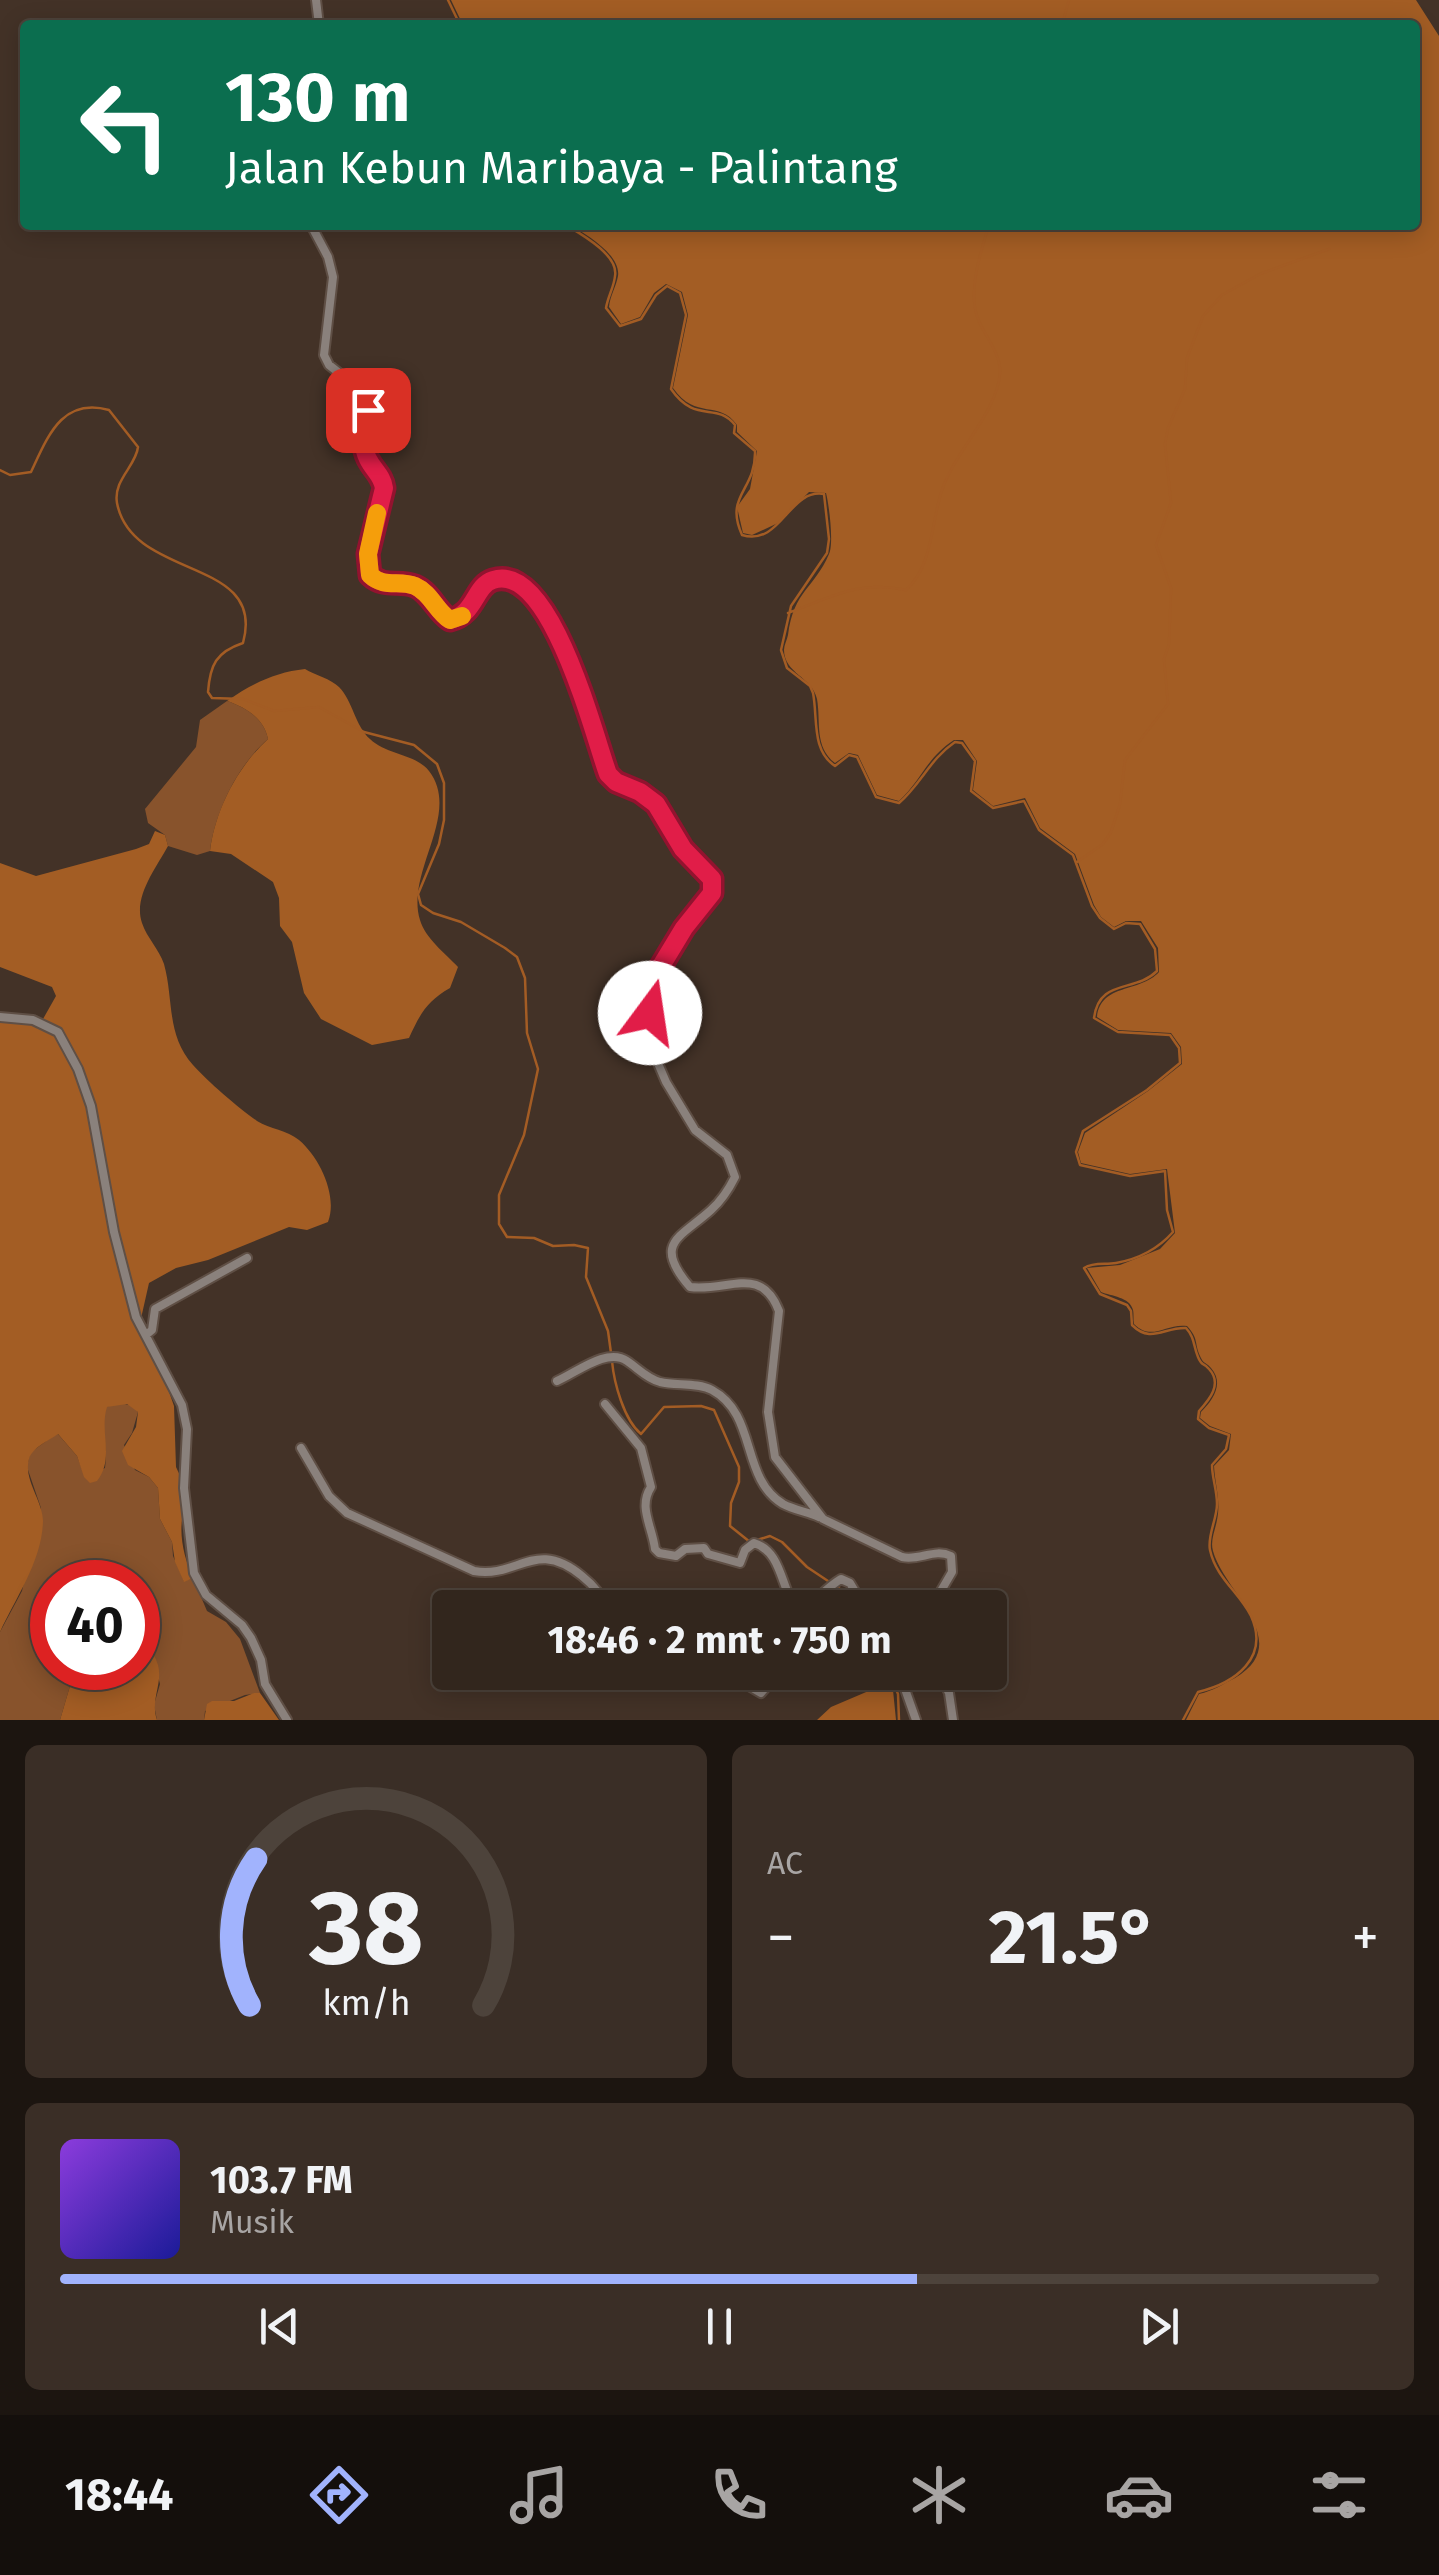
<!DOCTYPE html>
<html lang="id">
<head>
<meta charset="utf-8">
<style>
	body { margin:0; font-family:"Fira Sans",sans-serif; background:#3a2e26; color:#f1f3f6; height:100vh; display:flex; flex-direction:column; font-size:38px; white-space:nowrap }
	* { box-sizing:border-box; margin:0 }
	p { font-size:32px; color:#a8a5a4 }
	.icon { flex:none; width:55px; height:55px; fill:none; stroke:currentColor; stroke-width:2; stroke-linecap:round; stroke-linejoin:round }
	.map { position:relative; height:1720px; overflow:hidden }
	.side { display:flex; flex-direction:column; gap:25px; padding:25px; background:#1c1510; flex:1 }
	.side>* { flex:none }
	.top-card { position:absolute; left:20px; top:20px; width:1400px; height:210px; border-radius:10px; box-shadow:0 5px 25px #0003,0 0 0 2px #4d433b; background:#0b6e4f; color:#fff; overflow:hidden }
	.speed { position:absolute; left:30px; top:1560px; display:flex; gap:20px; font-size:50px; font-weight:700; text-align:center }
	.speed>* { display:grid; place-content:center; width:130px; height:130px; border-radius:50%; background:#32261d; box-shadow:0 5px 25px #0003,0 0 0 2px #4d433b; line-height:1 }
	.speed .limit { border:15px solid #d22; background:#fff; color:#111 }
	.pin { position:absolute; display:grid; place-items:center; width:85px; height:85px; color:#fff; margin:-42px; border-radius:20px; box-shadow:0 5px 15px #0006 }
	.me { position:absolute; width:110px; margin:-55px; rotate:14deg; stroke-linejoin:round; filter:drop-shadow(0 0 8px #0008) }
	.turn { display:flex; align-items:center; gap:35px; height:210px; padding:0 40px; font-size:45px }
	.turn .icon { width:130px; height:130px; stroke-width:2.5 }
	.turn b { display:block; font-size:70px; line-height:85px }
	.big { font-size:75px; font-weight:700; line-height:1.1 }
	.side .tile { flex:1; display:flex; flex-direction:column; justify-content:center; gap:15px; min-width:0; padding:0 35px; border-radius:15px; background:#3a2e26 }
	.side .dial { align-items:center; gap:0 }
	.dial svg { height:260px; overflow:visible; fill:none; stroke:#4d433b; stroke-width:7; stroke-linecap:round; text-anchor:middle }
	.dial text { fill:#f1f3f6; stroke:none }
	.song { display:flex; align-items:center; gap:30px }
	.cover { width:120px; height:120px; border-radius:15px; background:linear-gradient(135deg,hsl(270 70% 55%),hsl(240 70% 35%)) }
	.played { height:10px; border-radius:5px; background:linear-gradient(90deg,#a1b3fd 65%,#4d433b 65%) }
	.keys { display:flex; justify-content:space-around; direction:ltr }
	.heat { display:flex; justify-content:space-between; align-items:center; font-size:55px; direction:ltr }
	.side .tiles { flex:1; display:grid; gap:25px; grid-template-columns:1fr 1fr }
	.tile:last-child { grid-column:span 2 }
	.trip { position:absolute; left:432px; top:1590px; width:575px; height:100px; border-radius:10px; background:#32261d; box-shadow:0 5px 25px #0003,0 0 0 2px #4d433b; font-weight:700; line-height:100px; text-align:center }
	.dock { display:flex; height:160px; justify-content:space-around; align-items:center; background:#140f0c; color:#a8a5a4 }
	.dock .icon { width:70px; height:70px }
	.dock .on { color:#a1b3fd }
	.dock b { font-size:45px; color:#f1f3f6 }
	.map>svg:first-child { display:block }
	.green { fill:#88532c }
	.forest { fill:#a35d24 }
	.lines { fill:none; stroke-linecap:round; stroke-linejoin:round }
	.stream { stroke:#a35c24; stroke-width:2.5 }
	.minor-casing { stroke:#5f4f45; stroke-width:12 }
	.minor { stroke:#8a817c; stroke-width:8 }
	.route-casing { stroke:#92132f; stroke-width:25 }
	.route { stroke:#e11d48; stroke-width:18 }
	.slow { stroke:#f59e0b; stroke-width:18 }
</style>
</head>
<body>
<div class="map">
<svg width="1439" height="1720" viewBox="0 0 1439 1720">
	<rect width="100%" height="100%" fill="#433227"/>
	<path class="green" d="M227 701C245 707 264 718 268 739 238 765 215 811 210 851L197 855 168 846 165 835 148 823 145 809 196 747 200 720Z
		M120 1403 134 1406 138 1412 132 1433 124 1445 135 1470 149 1477 158 1488 160 1519 172 1542 173 1556 184 1581 193 1578 207 1611 226 1622 240 1639 260 1693 245 1695 205 1711 204 1720H157L154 1705 160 1684 151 1650 139 1628 138 1582H52V1668H62L70 1686 60 1720H0V1632L22 1591 41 1508 27 1467 30 1453 57 1433 77 1456 85 1477 105 1468C108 1447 100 1427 106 1407Z"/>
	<path class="forest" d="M451 0H1416L1439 36V1720H1186L1199 1694C1213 1691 1223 1684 1235 1678 1296 1642 1224 1592 1213 1551 1210 1541 1215 1531 1217 1520 1221 1501 1215 1485 1214 1466L1229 1450 1231 1434 1210 1426 1200 1418 1201 1412C1212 1401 1225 1384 1211 1368 1205 1361 1204 1365 1200 1356 1194 1342 1199 1339 1187 1326 1166 1323 1152 1342 1134 1324 1133 1319 1134 1314 1133 1310 1130 1297 1111 1296 1101 1292L1087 1268 1120 1265 1160 1249 1175 1233 1167 1169 1130 1174 1081 1163 1078 1152 1085 1133 1148 1091 1182 1064 1181 1047 1171 1033 1118 1030 1097 1017C1101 983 1140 993 1159 972L1158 948 1141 921H1126L1114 927 1101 917 1094 905 1075 854 1040 828 1025 798 993 806 973 790 977 761 963 740H954C927 757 921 781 899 801L877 795 858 755 849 753 835 763C814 747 821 722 817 699 812 677 784 673 784 650 784 645 787 640 788 635 794 590 814 589 829 554 834 544 829 504 826 493L809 492 778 523 752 535 743 533 737 507 750 489 757 451 737 432V425C719 399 696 421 673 388L688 315 682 292 666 284 654 293 640 317 621 324 609 307C610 296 616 287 618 276 621 255 586 234 570 225H1415V25H463Z
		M305 669C315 675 331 679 339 687 353 701 355 726 370 739 387 755 416 754 429 771 462 814 405 872 420 920 425 938 445 953 458 967L450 988C427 1001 420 1014 409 1038L372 1045 321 1019 304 993 292 942 280 926 279 898 273 882 231 854 210 851C215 810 238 766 268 739 264 718 245 707 227 701 251 684 276 672 305 669Z
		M155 831 165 835 168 846C156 868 133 897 142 923 147 938 159 949 164 964 174 1000 166 1035 193 1065 207 1081 240 1109 257 1121 270 1129 287 1130 299 1140 320 1158 338 1196 328 1222L307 1230 289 1227 208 1260 176 1268 149 1283 142 1314 140 1335 166 1383 174 1406 176 1467 190 1497C175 1521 182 1553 193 1578L184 1582 175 1562 172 1542 160 1519 158 1488 149 1477 128 1465 122 1451 136 1427 138 1412 127 1404 107 1407C99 1432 115 1458 97 1481L90 1483 84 1477 77 1456 58 1434C48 1441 32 1448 29 1459 23 1479 43 1501 43 1521 42 1561 16 1597 0 1632V1016L43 1019 56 996 52 987 0 967V863L36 876 136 849 149 844Z
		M138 1620C141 1637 153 1649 158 1665 163 1684 150 1700 157 1720H60L70 1686 62 1668H138Z
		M885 1684 893 1690 896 1720H817L831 1707Z
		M254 1693H260L279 1720H204L207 1704 212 1701H234Z"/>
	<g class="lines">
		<path class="stream" d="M448 0 460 25
			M1062 25 1069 0
			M566 225C581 234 619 255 615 276 614 287 608 296 606 308L620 326 641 319 656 295 667 286 680 293 686 315 671 389C696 425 716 401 735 425L734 433 755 451C756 491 724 495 742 535 781 547 789 488 824 494L829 539 827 553 791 606 781 650 787 668 810 686 813 693C818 718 811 750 835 766L849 755 857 757 876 797 899 803C921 784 930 759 955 742L962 743 975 761 971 791 993 808 1024 801 1039 830 1073 855 1092 906 1100 918 1114 929 1126 923 1140 924 1155 949 1157 971C1135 993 1099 978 1094 1018L1118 1032 1170 1035 1179 1048 1180 1063 1147 1090 1083 1131 1076 1152 1080 1165 1130 1176 1165 1171 1167 1210 1173 1232C1158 1249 1138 1259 1116 1263 1105 1265 1094 1262 1084 1268L1100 1294 1127 1305 1131 1311 1132 1325C1151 1344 1164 1327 1186 1328 1195 1338 1193 1345 1198 1357 1202 1367 1202 1361 1209 1369 1223 1384 1209 1400 1199 1411L1198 1419 1209 1428 1229 1435 1226 1449 1212 1465C1212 1478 1217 1490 1217 1504 1217 1519 1207 1536 1210 1550 1216 1578 1239 1592 1251 1616 1270 1658 1235 1683 1198 1692L1183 1720
			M0 470 10 475 31 472C48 436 62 397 109 410L138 447C136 466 113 480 117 503 132 581 267 556 243 643 216 652 210 665 208 692L212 698 243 699 274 711 319 707 364 732 414 745 437 764 444 783V820L439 844 418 894 421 905 433 913 461 922 505 948 517 957 525 978 527 1033 538 1069 524 1135 499 1195V1224L507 1237 534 1238 553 1246 574 1245 588 1248 586 1277 608 1331 611 1353
			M788 613C832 597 858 580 906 590 933 566 931 522 942 490 955 451 997 413 1000 373 1001 352 983 335 977 316 968 289 981 251 989 225
			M1077 862 1103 844 1111 832 1120 804 1125 760 1168 704 1164 659 1169 644 1171 588 1156 545 1171 503 1165 444 1168 428 1185 389 1187 358 1203 316 1222 295 1260 274 1329 249
			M612 1361C614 1383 624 1420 641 1434L664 1407 701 1406 714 1410 739 1467V1482L731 1503 730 1526 750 1542
			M757 1540 770 1536 782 1542 807 1567 840 1589 853 1608
			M888 1672 898 1694 899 1720"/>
		<g class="minor-casing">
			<path id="minor" d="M316 0 319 25
				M311 225 328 257 333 277 324 355 329 365 362 391C371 410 362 423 363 442 363 461 381 470 384 488L367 553 370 575C385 589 400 579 415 586 431 593 436 611 450 620L460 618C472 607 481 582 497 579 553 568 594 735 608 774L616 782 640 792 655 804 683 849 712 879V893L684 928 659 971 650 1013 651 1047 666 1082 695 1130 727 1155 735 1177C729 1189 721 1201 711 1210 680 1238 652 1243 690 1287 728 1292 761 1264 779 1311L768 1412 775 1457 823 1519 902 1557C920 1561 934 1548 951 1556L952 1572 931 1608
				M0 1017 33 1020 58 1032 78 1069 91 1106 114 1232 136 1317 182 1405 187 1429 184 1488 194 1573 206 1595 242 1625 251 1638 261 1660 265 1684 287 1720
				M146 1335 152 1330 155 1309 247 1258
				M557 1381C576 1373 607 1347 627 1361 639 1369 646 1378 660 1382 676 1386 697 1382 712 1390 758 1415 740 1478 783 1504 794 1510 808 1512 819 1517
				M605 1404 641 1448 651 1487C638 1507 652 1526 655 1549L659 1553 676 1556 685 1549 704 1548 708 1554 740 1563 745 1550 754 1543C781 1551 781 1586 795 1608
				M301 1448 329 1496 347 1513 474 1571C518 1579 535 1537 582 1576 592 1584 602 1595 607 1608
				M806 1608C819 1598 827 1587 841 1579L850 1583 865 1608
				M697 1672 732 1685 744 1683 761 1693 779 1672
				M899 1672 916 1720
				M939 1672 949 1693 953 1720"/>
		</g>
		<use href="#minor" class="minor"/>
	</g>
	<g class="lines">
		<g class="route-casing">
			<path id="route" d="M368 410C365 426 360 444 368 459 374 471 382 475 384 488L368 554 370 575C385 589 399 579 415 586 431 593 436 611 450 620 476 614 474 586 493 580 551 561 594 736 608 774L616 782 640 792 656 804 683 849 712 879V893L684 928 658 971 650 1013"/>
		</g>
		<use href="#route" class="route"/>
		<path class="slow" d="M377 513 368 554 370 575C385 589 399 579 415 586 431 593 436 611 450 620L462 616"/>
	</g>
</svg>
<div class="speed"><div class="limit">40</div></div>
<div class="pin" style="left:368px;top:410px;background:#d93025"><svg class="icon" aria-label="arrive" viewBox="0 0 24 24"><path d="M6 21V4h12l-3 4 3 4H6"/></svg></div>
<svg class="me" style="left:650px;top:1013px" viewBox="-20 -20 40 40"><circle r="19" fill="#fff"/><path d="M0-13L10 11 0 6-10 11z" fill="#e11d48"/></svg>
<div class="trip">18:46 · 2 mnt · 750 m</div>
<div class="top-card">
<div class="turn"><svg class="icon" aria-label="left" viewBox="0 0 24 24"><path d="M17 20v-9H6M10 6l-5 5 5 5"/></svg><div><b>130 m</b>Jalan Kebun Maribaya - Palintang</div></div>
</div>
</div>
<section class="side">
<div class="tiles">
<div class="tile dial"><svg viewBox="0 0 100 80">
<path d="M14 69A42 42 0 1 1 86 69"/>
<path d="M14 69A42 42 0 0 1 16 24" stroke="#a1b3fd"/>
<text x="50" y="56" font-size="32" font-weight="700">38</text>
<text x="50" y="72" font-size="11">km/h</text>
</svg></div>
<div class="tile"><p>AC</p>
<div class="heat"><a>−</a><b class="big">21.5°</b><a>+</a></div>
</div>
<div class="tile">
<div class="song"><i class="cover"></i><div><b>103.7 FM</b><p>Musik</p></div></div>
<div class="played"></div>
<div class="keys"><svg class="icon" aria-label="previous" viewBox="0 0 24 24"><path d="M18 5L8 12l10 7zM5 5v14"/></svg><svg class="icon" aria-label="pause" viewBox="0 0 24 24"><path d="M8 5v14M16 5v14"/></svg><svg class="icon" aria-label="next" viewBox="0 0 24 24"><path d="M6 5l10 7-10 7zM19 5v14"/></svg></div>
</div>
</div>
</section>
<nav class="dock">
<b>18:44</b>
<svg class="icon on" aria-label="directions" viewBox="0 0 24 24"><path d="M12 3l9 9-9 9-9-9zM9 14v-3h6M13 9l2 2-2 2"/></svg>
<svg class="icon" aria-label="music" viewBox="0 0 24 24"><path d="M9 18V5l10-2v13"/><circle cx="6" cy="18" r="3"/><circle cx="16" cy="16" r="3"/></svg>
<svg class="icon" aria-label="phone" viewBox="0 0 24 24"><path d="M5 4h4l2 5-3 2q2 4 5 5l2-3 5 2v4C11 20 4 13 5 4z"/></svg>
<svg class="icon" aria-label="climate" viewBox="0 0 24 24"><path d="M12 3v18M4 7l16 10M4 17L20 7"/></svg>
<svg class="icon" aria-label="car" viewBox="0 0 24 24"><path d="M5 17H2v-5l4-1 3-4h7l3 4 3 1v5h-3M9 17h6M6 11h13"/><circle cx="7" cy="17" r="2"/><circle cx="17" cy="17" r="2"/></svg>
<svg class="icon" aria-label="filters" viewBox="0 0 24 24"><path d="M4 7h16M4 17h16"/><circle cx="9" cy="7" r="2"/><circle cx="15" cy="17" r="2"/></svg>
</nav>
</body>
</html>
